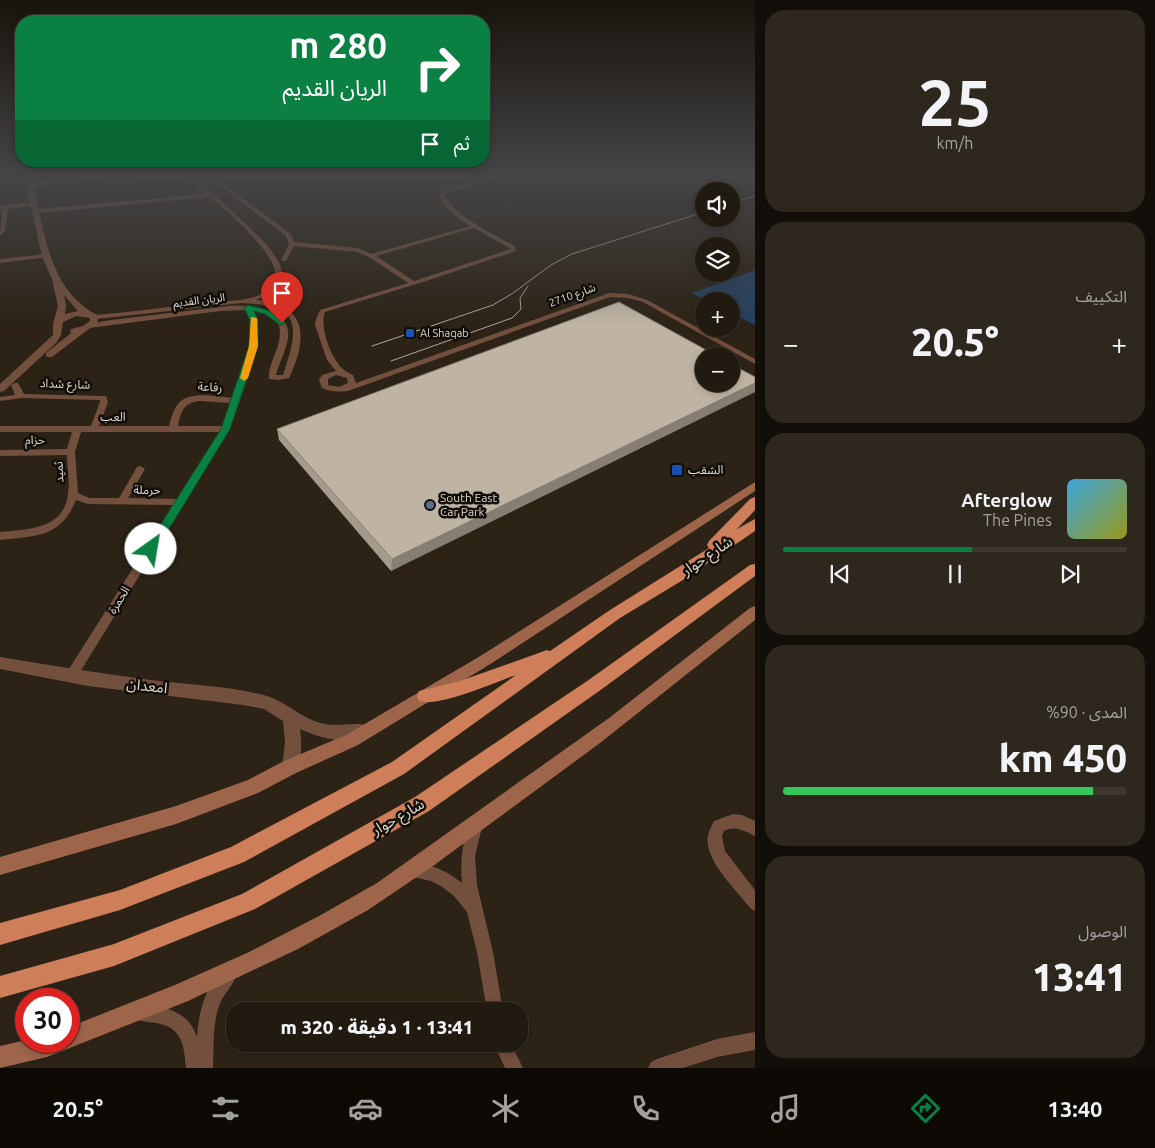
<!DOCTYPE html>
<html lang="ar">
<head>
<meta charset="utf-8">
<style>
	body { margin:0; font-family:Ubuntu,"Noto Sans Arabic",sans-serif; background:#2d271e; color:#f1f3f6; direction:rtl; height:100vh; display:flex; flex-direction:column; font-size:19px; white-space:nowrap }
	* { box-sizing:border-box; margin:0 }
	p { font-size:16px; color:#a2a19f }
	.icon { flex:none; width:28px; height:28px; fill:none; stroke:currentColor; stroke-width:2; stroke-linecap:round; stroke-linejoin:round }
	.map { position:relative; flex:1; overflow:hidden; direction:ltr }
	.drawer { display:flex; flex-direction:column; gap:10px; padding:10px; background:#120e09; width:400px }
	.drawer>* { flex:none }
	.top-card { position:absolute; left:15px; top:15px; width:475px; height:152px; border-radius:20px; box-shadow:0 2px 8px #0003,0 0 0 1px #3e3830; direction:rtl; background:#0b8043; color:#fff; overflow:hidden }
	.tools { position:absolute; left:695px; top:182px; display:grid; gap:10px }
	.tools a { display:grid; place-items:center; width:45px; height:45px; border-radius:50%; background:#211a10; box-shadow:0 2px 8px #0003,0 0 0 1px #3e3830; font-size:25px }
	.speed { position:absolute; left:15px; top:988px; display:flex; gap:10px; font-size:25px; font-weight:700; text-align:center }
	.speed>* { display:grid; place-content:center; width:65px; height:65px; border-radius:50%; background:#211a10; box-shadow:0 2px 8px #0003,0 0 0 1px #3e3830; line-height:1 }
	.speed .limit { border:8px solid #d22; background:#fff; color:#111 }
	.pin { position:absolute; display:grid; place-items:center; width:42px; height:42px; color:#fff; margin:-51px -21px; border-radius:50% 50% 50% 0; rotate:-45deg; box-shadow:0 0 5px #0007 }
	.pin .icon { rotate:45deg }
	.me { position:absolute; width:55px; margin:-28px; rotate:32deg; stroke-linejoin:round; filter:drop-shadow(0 0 4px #0008) }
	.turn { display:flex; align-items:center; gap:18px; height:105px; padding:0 20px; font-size:22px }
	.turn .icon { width:65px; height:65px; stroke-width:2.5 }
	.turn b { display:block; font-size:35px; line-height:42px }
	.then { display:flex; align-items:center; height:48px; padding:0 20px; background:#0003; gap:10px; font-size:19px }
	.big { font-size:38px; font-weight:800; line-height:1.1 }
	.drawer .widget { flex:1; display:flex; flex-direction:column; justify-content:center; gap:8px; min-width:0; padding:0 18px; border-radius:20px; background:#2d271e }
	.drawer .dial { align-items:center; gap:0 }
	.dial b { font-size:65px; line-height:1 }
	.song { display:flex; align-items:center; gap:15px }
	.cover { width:60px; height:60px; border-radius:8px; background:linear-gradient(135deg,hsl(200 70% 55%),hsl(60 70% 35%)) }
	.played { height:5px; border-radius:2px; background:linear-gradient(90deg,#0b8043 55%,#3e3830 55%) }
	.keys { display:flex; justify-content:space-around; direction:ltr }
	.heat { display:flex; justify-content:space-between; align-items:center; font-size:28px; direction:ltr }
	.charge { height:8px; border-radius:4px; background:linear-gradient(90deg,#34c759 90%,#3e3830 0) }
	.trip { position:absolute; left:226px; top:1002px; width:302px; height:50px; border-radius:20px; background:#211a10; box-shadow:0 2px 8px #0003,0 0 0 1px #3e3830; font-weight:800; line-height:50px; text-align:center; direction:rtl }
	.tab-bar { display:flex; height:80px; justify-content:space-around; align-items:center; background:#0d0a06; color:#a2a19f }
	.tab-bar .icon { width:35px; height:35px }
	.tab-bar .current { color:#0b8043 }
	.tab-bar b { font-size:22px; color:#f1f3f6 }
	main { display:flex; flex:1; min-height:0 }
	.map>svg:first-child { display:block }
	.water { fill:#26405f }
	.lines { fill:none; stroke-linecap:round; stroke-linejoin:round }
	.minor { fill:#734f3e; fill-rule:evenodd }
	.tertiary { fill:#734f3e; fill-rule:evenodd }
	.secondary { fill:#9e654b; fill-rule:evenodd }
	.trunk { fill:#ce7e58; fill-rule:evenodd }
	.tram { stroke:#ada69c; stroke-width:1 }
	.wall { fill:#a49b8c }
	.shaded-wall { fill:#867e72 }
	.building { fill:#bfb4a3; stroke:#867e72 }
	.route { fill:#0b8043; stroke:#07532c }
	.slow { fill:#f59e0b }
	.transit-dot { fill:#1a4fb4; stroke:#110d08; stroke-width:2 }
	.service-dot { fill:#5c6f8a; stroke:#110d08; stroke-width:2 }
	.labels { text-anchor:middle; stroke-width:5; stroke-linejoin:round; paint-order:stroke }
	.far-street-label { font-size:11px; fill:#ded8cf; stroke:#110d08 }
	.far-poi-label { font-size:11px; fill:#ded8cf; stroke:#110d08; text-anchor:start }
	.street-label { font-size:12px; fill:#ded8cf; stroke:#110d08 }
	.poi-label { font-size:12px; fill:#ded8cf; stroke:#110d08; text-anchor:start }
	.near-street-label { font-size:15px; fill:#ded8cf; stroke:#110d08 }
</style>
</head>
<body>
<main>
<section class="drawer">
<div class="widget dial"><b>25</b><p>km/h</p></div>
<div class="widget"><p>التكييف</p>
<div class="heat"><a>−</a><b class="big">20.5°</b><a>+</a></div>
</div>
<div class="widget">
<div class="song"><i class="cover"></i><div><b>Afterglow</b><p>The Pines</p></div></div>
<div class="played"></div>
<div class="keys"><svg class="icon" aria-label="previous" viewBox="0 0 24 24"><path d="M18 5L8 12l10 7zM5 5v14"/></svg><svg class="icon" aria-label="pause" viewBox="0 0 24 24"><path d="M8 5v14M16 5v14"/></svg><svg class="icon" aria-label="next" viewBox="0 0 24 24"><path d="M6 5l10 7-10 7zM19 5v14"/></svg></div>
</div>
<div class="widget"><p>المدى · 90%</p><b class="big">450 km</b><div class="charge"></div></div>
<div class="widget"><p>الوصول</p><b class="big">13:41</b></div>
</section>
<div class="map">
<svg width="755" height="1068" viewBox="0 0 755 1068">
	<rect width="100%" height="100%" fill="#2c2316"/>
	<path class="water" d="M755 270V325L731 313V301H707L692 293Z"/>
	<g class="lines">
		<path class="minor" d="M27 175H31V185L26 184Z
			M212 175H217V179L291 234 294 242 358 248 371 254 470 226C458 218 442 207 439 194L444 190 503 175H512L448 192 444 195C461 220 489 232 515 246L516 251 426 281 325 312C320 324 328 348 335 359 339 367 346 372 353 375L356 383 609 293 628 294 647 300 755 359V364L643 302 628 298 610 297 348 391C339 392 331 392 322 388L319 380 322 375 336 371 327 360 315 325 316 319 320 310 408 283 369 257 357 252 294 246 286 261H282L281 260 289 244 286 236 212 180ZM474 228 511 249 414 281 376 256ZM336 375 347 378 348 383 339 387 328 385V379Z
			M209 193C221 198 230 209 239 218 254 232 289 260 281 283 277 293 265 296 256 300 308 304 308 338 289 378L278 380 269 379C267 362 284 346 279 325L270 316 253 311 257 320 258 346 230 429 75 680 71 681 67 680 65 676 67 672 173 505 88 504 76 500C61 538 35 536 0 540V532C27 529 64 530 68 494 70 482 67 467 67 455L0 456V450L67 449 72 432H0V426H91L100 402V400L22 398 0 401V397L15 395 11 385 15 383H18L24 394 103 396H106L108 402 99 426H169C171 419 173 410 178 404 189 390 217 397 232 398 242 371 259 338 246 310L220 311 89 328 85 326 89 324 111 320 229 306C250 305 292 307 288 338 286 351 279 363 276 375H283C300 324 301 305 241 303L114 317 94 319 91 317 94 315C132 312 170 307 208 302 219 301 237 301 246 299 253 298 271 292 274 283 280 270 268 255 260 245 247 230 225 207 207 196V194ZM199 401 231 403 223 426H178C181 412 183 403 199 401ZM81 432H220L177 499 128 498 145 469 140 466 137 467 119 498H89L78 493 75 452Z
			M34 202 37 204 36 205 8 209 5 231 0 236 2 209 0 210V206Z
			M46 254 49 256 48 257 0 263V259Z
			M733 814 742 815 755 821V836C744 831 736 825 724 831L722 836 725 851 755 890V911L750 908C737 890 703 860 708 835 709 831 712 825 714 821Z
			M475 820 480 822 482 827 475 856 477 885 493 952 503 1011H487L477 952 467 912 454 896 441 886 431 881 408 876 406 871 408 866C424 859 449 872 462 883 460 861 462 842 470 822Z
			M227 970 233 972 235 978C232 987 225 993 221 1001 212 1021 214 1047 213 1068H186C184 1045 182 1027 156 1023 149 1022 143 1022 136 1019L134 1013 136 1007C151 1001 176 1009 187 1020 192 1025 195 1031 197 1037 198 1016 206 979 227 970Z
			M755 1032V1050L717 1057 683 1068H648L651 1062 657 1059 717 1039Z
			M494 1044H511L523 1068H505Z"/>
		<path class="tertiary" d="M121 175H151L33 186 38 209 204 194 187 175H194L212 195 209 197 39 213C49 254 57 293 97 315L98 322 52 357H46V353L71 333 70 331 71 329 83 326 90 321V318L76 316 63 322 61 335 56 343 4 391 0 392V384L53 335V324L58 306 52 279 42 256 26 184 29 182ZM64 295 78 311 65 314 66 306Z
			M0 657C53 666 105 674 158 681 193 685 232 686 267 696 287 702 303 720 325 724 339 727 356 721 370 726L372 731 370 736C346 745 322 739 300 729 302 744 302 759 296 773L290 775 284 773 282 767 285 742 283 721 264 709 243 705 88 686 0 669Z"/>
		<path class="secondary" d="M755 482V491L492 663 358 745 296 773 258 793 176 824 0 875V857L176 806 248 780 284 761 346 735 482 655Z
			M755 606V620L600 743 433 866 368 910 298 949 188 1001 47 1057 0 1068V1046L26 1040 69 1041V1027L175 985 247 953 319 916 377 883 609 718 750 608Z"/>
		<path class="trunk" d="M755 497V510L737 529 755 519V531L683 580 620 618 404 774 244 862 120 910 0 945V923L120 890 231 847 392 762 516 675C496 682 437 708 419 701L417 696 419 691 460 681 547 650 550 651 610 610 709 548 707 545 709 541 750 499Z
			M755 564V576L602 689 429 811 255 909 114 966 0 998V976L114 944 242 894 415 797 590 679 750 565Z"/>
		<path class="tram" d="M731 203 755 196
			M372 346 493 305 513 293 551 265 572 254 704 212
			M391 361 512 318 521 309 520 298 528 286"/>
	</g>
	<path class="wall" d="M755 377 391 571 279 440 277 429Z"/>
	<path class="shaded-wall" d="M755 383V392L391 571 392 559Z"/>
	<path class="building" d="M619 302 717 356H704V384H731V364L755 377V383L392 559 277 429Z"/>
	<linearGradient id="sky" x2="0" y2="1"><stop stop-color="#18130c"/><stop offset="0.54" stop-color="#454547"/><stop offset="1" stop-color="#454547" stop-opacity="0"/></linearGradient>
	<rect width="755" height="325" fill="url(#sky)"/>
	<path class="route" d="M248 305 271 311 286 323 280 325 265 314 254 311 258 320V346L230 429 155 552H147L145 549 147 546 221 429 249 346 250 320 244 308Z"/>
	<path class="slow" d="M251 317 257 318 258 346 248 378 244 381 240 378 249 346Z"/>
	<g class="transit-dot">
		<rect x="405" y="328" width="10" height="10" rx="2.5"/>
		<rect x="671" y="464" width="12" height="12" rx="2.5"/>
	</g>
	<circle class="service-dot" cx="430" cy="505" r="5"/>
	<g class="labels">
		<g class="far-street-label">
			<text transform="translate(572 295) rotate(-20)" y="4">شارع 2710</text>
			<text transform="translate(199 300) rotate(-7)" y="4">الريان القديم</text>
		</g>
		<g class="far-poi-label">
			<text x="420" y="337">Al Shaqab</text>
		</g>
		<g class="street-label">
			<text transform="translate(65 384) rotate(2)" y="4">شارع شداد</text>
			<text transform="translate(210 387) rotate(3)" y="4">رفاعة</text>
			<text x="113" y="421">العب</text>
			<text transform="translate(35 440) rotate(-1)" y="4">حزام</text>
			<text transform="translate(59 472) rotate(-93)" y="4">ثميد</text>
			<text transform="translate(147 490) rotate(1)" y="4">حرملة</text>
			<text transform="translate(119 600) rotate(-58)" y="4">الحمرة</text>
		</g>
		<g class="poi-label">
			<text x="688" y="474">الشقب</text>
			<text x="440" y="502">South East<tspan x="440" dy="14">Car Park</tspan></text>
		</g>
		<g class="near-street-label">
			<text transform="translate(707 556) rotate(-34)" y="5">شارع حوار</text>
			<text transform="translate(147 686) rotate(7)" y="5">امعدان</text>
			<text transform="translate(398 817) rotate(-30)" y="5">شارع حوار</text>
		</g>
	</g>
</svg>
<div class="tools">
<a><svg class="icon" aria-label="sound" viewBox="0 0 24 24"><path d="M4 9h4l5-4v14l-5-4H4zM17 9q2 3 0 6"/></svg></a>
<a><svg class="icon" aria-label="layers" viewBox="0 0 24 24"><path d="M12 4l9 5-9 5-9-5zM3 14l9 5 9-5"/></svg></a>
<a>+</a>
<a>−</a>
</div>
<div class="speed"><div class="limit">30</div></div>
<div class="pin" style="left:282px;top:323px;background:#d93025"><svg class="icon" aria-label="arrive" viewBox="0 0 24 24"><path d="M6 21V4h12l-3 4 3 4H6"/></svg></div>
<svg class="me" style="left:151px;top:549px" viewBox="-20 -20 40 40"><circle r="19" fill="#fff"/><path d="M0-13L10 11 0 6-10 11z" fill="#0b8043"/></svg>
<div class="trip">13:41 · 1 دقيقة · 320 m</div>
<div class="top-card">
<div class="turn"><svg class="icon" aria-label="right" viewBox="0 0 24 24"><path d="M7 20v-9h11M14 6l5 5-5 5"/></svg><div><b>280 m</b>الريان القديم</div></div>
<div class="then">ثم<svg class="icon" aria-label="arrive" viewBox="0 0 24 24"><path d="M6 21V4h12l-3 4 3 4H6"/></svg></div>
</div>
</div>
</main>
<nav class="tab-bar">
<b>13:40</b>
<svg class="icon current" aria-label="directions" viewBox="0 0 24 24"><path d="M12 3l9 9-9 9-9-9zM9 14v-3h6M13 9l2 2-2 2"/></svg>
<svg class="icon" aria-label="music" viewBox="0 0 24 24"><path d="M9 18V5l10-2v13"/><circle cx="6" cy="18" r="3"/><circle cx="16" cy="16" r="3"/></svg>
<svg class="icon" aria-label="phone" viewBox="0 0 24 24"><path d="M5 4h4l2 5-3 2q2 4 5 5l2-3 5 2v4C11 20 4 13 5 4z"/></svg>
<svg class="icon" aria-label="climate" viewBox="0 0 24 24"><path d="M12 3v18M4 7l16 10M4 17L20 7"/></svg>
<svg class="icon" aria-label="car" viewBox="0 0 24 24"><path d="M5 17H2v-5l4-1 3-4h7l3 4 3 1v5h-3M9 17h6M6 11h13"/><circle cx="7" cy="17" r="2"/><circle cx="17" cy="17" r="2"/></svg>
<svg class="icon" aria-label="filters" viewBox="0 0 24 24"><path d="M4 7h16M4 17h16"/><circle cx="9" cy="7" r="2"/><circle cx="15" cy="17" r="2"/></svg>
<b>20.5°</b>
</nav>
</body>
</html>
